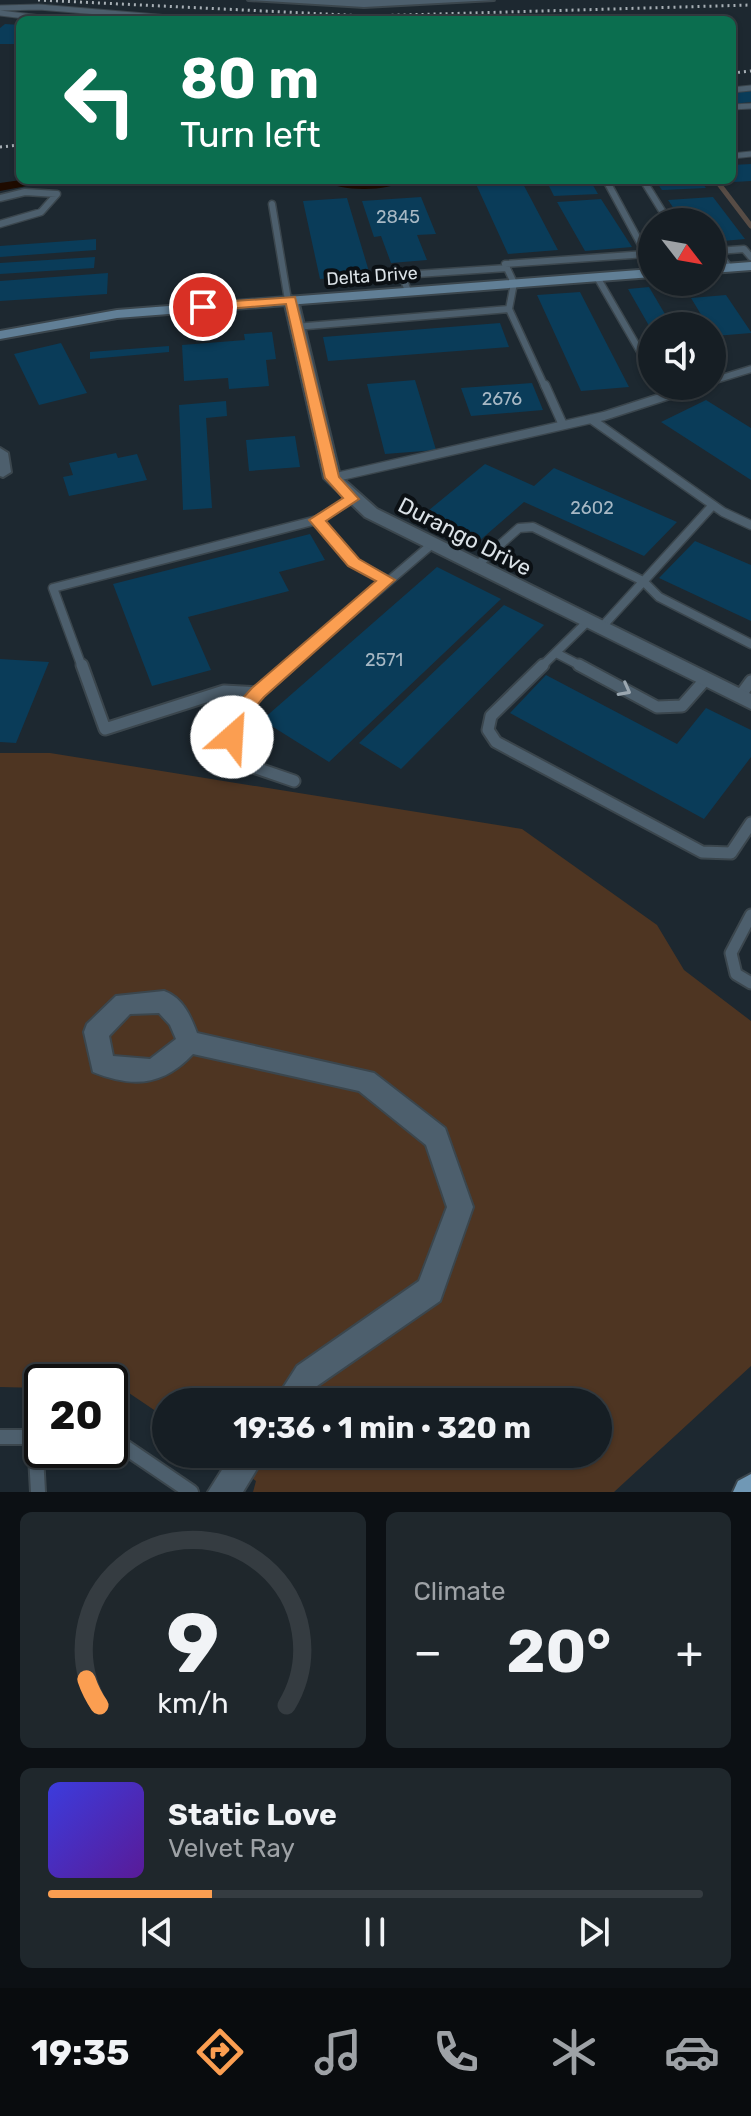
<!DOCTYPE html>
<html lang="en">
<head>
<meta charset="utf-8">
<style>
	body { margin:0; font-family:Rubik,sans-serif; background:#1f272c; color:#f1f3f6; height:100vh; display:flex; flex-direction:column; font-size:30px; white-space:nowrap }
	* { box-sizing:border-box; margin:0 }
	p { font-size:26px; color:#9ea2a6 }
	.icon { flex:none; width:44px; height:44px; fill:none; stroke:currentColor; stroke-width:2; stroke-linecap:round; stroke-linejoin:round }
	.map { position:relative; height:1492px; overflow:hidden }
	.panel { display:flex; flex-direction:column; gap:20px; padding:20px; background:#0c1014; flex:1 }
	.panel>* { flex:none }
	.banner { position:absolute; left:16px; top:16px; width:720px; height:168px; border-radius:12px; box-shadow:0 2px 6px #0004,0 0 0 2px #353c41; background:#0b6e4f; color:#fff; overflow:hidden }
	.needle { width:52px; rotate:121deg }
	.fabs { position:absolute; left:638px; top:208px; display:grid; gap:16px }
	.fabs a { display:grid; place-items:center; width:88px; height:88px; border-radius:50%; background:#161e24; box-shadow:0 2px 6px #0004,0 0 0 2px #353c41; font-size:40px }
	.speed { position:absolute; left:24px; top:1364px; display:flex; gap:16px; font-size:40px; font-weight:700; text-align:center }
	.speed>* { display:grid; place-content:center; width:104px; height:104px; border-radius:50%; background:#161e24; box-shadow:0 2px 6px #0004,0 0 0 2px #353c41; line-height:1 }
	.speed .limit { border:4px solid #111; border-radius:12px; background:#fff; color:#111 }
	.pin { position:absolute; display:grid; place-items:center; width:68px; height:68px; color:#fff; margin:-34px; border:4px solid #fff; border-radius:50%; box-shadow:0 2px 8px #0007 }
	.me { position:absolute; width:88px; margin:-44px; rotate:26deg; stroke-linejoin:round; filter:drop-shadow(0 0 6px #0008) }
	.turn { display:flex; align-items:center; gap:28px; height:168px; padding:0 32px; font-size:36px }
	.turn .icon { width:104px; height:104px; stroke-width:2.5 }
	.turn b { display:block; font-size:56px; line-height:68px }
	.big { font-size:60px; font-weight:700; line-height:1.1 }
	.panel .widget { flex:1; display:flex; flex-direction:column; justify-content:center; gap:12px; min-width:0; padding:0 28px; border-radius:12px; background:#1f272c }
	.panel .dial { align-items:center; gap:0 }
	.dial svg { height:208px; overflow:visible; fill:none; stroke:#353c41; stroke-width:7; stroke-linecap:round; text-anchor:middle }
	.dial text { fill:#f1f3f6; stroke:none }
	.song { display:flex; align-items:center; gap:24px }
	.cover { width:96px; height:96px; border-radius:12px; background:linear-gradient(135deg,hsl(240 70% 55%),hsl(270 70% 35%)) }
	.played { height:8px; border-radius:4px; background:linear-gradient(90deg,#fb9e51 25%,#353c41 25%) }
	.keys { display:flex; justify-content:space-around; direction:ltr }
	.heat { display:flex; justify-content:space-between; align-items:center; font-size:44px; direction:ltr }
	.panel .tiles { flex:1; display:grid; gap:20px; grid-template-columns:1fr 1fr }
	.widget:last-child { grid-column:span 2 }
	.trip { position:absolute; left:152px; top:1388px; width:460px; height:80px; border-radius:40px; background:#161e24; box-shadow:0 2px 6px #0004,0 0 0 2px #353c41; font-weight:700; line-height:80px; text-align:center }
	.menu { display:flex; height:128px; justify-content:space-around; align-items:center; background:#090c0e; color:#9ea2a6 }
	.menu .icon { width:56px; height:56px }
	.menu .current { color:#fb9e51 }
	.menu b { font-size:36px; color:#f1f3f6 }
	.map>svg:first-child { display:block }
	.green { fill:#4e3522 }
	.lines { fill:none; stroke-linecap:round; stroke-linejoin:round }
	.stream { stroke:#574c45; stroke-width:5 }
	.canal { fill:#1e0b00; fill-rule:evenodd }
	.building { fill:#0a3c59 }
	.service-far4-casing { stroke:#3b464d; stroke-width:7 }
	.service-far3-casing { stroke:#3b464d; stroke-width:9 }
	.service-far2-casing { stroke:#3b464d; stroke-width:11 }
	.service-far1-casing { stroke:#3b464d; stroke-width:15 }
	.service-casing { stroke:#3b464d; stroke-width:18 }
	.minor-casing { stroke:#3b464d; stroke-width:4 }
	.tertiary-casing { stroke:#3b464d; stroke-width:4 }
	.secondary-casing { stroke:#3b464d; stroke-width:4 }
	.primary-casing { stroke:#3b464d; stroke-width:4 }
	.service-far4 { stroke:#4d5f6d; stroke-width:5 }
	.service-far3 { stroke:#4d5f6d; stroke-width:6 }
	.service-far2 { stroke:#4d5f6d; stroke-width:8 }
	.service-far1 { stroke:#4d5f6d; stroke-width:11 }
	.service { stroke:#4d5f6d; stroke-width:14 }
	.minor { fill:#4d5f6d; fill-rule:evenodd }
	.tertiary { fill:#4d5f6d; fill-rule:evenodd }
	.secondary { fill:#617f96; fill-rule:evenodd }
	.primary { fill:#7098b5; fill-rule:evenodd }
	.rail { stroke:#a7afb5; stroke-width:3; stroke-dasharray:2 4; stroke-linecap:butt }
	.oneway { stroke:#9ba7b0 }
	.route { fill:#fb9e51; stroke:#a36735; stroke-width:2 }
	.labels { text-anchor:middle; stroke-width:8; stroke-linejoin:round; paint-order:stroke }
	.number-label { font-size:18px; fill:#a7b8c4 }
	.far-street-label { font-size:18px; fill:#dbe2e7; stroke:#0b1014 }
	.street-label { font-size:22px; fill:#dbe2e7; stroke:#0b1014 }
</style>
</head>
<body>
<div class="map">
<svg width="751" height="1492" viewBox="0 0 751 1492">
	<rect width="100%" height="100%" fill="#1d2830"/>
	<path class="green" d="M0 753H50L522 829 657 925 684 970 751 1021V1366L614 1492H253L256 1481 218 1454H598V1402H166V1418L126 1391H110V1382H42V1388L0 1387Z"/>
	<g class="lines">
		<path class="stream" d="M716 180 751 226"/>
		<path class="canal" d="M21 180H58L0 191V183Z
			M323 180H405C389 192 339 192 323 180Z"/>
	</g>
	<path class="building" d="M5 24 20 25V39L15 44H0V28Z
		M751 90V102L732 104V92Z
		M751 164V181L734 182 732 165Z
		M521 180 558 250 508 254 475 182Z
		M546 180H590L598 194 554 196Z
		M655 180H700L706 188 662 190Z
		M421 197 436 234 417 235 427 260 391 263 381 236 374 237 362 201Z
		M713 197 745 239 712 242V222H683L668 200Z
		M347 198 370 275 320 279 303 201Z
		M601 199 632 247 585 251 557 202Z
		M96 239V250L0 257V246Z
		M95 257 94 268 0 274V263Z
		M108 273 107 294 0 301V281Z
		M649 287 672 326H652V331L628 289Z
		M580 292 629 387 581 391 537 295Z
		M726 295 751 332V333L715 336 712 326H708L691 298Z
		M500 323 509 347 328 361 323 337Z
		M272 332 276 359 266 360 269 386 229 389 228 378 184 381 182 345 245 340 244 334Z
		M61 343 87 393 39 405 14 354Z
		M169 346V352L90 359V352Z
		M415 380 436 450 385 454 367 384Z
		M532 383 543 410 471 416 461 388Z
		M706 400 751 428V480L661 422Z
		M226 401 227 416 206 418 212 508 183 510 179 405Z
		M295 436 300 467 249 471 246 440Z
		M116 453 118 458 137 454 147 480 69 496 63 477 73 475 69 463Z
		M485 464 534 486 554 468 677 522 644 556 524 502 478 542 423 515Z
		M310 534 325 560 279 572 289 591 188 617 211 670 152 686 113 584Z
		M695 541 751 565V621L659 578Z
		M437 567 501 599 329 762 262 720Z
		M504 605 544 625 401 769 359 743Z
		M0 659 49 662 16 743 0 742Z
		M546 675 677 744 706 708 751 730V757L704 819 510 713Z"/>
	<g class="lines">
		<g class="service-far4-casing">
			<path id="service-far4" d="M0 8 39 7 192 20
				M0 13 57 20
				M732 90 751 88
				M732 107 751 106
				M732 156 751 154"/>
		</g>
		<g class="service-far3-casing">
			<path id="service-far3" d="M606 180 652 265
				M643 180 669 222
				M0 198 25 192 57 194 41 212 0 224
				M272 204 288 300
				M729 267 717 251 744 249 751 257
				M597 277 652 372
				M408 291 402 275 507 268
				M509 309 514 283 505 264 646 254
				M295 327 509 309 545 387
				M712 381 751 369
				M693 387 697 386"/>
		</g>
		<g class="service-far2-casing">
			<path id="service-far2" d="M545 385 563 425
				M591 419 723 512 751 525
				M332 478 604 416 697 386
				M317 520 353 562 387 580
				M475 567 519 528 533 527 643 581 659 597 751 644
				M600 629 713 505
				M556 653 583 667
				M82 667 53 588 317 520 352 499
				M288 667 431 545
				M541 667 587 622"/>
		</g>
		<g class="service-far1-casing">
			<path id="service-far1" d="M82 665 105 729 224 691 258 693 290 665
				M543 665 491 716 488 730 496 742 702 852 731 853 751 823
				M579 665 657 707 682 706 705 680
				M258 693 237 717 227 758 294 781
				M740 696 751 681
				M751 915 731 953 736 974 751 983"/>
		</g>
		<g class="service-casing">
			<path id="service" d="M0 1437H40
				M35 1437 38 1492
				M110 1437 191 1492"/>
		</g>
		<g class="minor-casing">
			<path id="minor" d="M291 296 298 300 340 476 377 509 751 694V709L365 517 324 478 284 300Z
				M0 448 8 453 11 472 3 477 0 476Z
				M164 991C183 998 190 1015 197 1033L374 1073 445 1128 473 1207 440 1301 317 1386 307 1402H274L297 1366 419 1281 447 1207 426 1145 359 1091 193 1054C163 1086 133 1088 93 1072L84 1032 87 1024 116 996ZM159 1013 170 1025 176 1039 150 1059 113 1056 109 1036 130 1014Z
				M232 1454H266L243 1492H208Z"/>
		</g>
		<g class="tertiary-casing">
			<path id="tertiary" d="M248 0H494L364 7Z"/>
		</g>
		<g class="secondary-casing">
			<path id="secondary" d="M751 262V270L712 273V265Z
				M652 269V277L117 318 0 339V331L117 310Z"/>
		</g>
		<g class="primary-casing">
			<path id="primary" d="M751 1474V1492H733L738 1481Z"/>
		</g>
		<use href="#service-far4" class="service-far4"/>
		<use href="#service-far3" class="service-far3"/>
		<use href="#service-far2" class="service-far2"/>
		<use href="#service-far1" class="service-far1"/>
		<use href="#service" class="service"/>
		<use href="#minor" class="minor"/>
		<use href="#tertiary" class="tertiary"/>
		<use href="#secondary" class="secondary"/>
		<use href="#primary" class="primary"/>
		<path class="rail" d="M38 0 367 16 751 5
			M732 73 751 71
			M0 147 20 145"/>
	</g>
	<defs><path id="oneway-chevron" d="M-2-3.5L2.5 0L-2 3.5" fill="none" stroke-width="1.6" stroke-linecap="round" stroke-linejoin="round" transform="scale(2)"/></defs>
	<use class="oneway" href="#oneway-chevron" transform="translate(625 690) rotate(28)"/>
	<path class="route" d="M295 297 339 477 359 499 326 521 359 559 395 580 264 697 245 719 238 742 232 744 223 737 230 712 252 688 376 581 348 566 309 520 343 498 325 478 286 304 203 311 196 307 203 303Z"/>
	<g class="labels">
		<g class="number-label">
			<text x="398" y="223">2845</text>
			<text x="502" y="405">2676</text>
			<text x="592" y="514">2602</text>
			<text x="384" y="666">2571</text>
		</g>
		<g class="far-street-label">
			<text transform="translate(372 276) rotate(-4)" y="6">Delta Drive</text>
		</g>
		<g class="street-label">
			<text transform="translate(465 536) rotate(27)" y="8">Durango Drive</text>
		</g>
	</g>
</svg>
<div class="fabs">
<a><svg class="needle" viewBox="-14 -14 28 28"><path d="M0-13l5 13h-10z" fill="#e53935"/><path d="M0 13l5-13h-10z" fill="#9ea2a6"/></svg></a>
<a><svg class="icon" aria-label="sound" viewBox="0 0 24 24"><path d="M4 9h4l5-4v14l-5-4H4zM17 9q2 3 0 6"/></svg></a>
</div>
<div class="speed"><div class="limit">20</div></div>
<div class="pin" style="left:203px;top:307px;background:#d93025"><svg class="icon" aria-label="arrive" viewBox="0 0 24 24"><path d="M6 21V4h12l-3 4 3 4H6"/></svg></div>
<svg class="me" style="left:232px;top:737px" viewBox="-20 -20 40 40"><circle r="19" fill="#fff"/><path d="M0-13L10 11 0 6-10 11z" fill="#fb9e51"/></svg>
<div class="trip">19:36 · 1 min · 320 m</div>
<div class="banner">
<div class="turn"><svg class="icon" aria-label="left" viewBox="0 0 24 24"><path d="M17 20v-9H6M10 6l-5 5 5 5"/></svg><div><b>80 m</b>Turn left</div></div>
</div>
</div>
<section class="panel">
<div class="tiles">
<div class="widget dial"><svg viewBox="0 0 100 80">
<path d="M14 69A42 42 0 1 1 86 69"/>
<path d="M14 69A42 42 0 0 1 9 59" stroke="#fb9e51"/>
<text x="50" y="56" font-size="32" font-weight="700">9</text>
<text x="50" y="72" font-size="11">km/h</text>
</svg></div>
<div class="widget"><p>Climate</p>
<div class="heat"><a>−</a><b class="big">20°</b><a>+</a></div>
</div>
<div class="widget">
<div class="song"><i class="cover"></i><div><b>Static Love</b><p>Velvet Ray</p></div></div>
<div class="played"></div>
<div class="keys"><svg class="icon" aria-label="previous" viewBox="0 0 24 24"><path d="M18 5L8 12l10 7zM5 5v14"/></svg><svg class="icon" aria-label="pause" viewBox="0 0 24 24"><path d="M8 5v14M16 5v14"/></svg><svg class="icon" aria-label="next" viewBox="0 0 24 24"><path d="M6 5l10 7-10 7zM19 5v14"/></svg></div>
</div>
</div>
</section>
<nav class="menu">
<b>19:35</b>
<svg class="icon current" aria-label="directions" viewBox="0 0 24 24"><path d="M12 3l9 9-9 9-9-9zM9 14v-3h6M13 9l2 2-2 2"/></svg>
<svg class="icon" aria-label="music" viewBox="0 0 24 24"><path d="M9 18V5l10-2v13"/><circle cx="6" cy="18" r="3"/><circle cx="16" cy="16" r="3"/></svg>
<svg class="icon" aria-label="phone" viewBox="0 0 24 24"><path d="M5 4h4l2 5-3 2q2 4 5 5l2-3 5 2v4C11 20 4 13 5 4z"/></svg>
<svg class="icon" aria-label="climate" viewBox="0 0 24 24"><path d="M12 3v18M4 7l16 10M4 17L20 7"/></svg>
<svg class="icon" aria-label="car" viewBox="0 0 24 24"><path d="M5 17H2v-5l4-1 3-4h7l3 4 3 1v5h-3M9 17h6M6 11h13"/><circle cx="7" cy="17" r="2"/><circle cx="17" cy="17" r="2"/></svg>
</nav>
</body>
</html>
